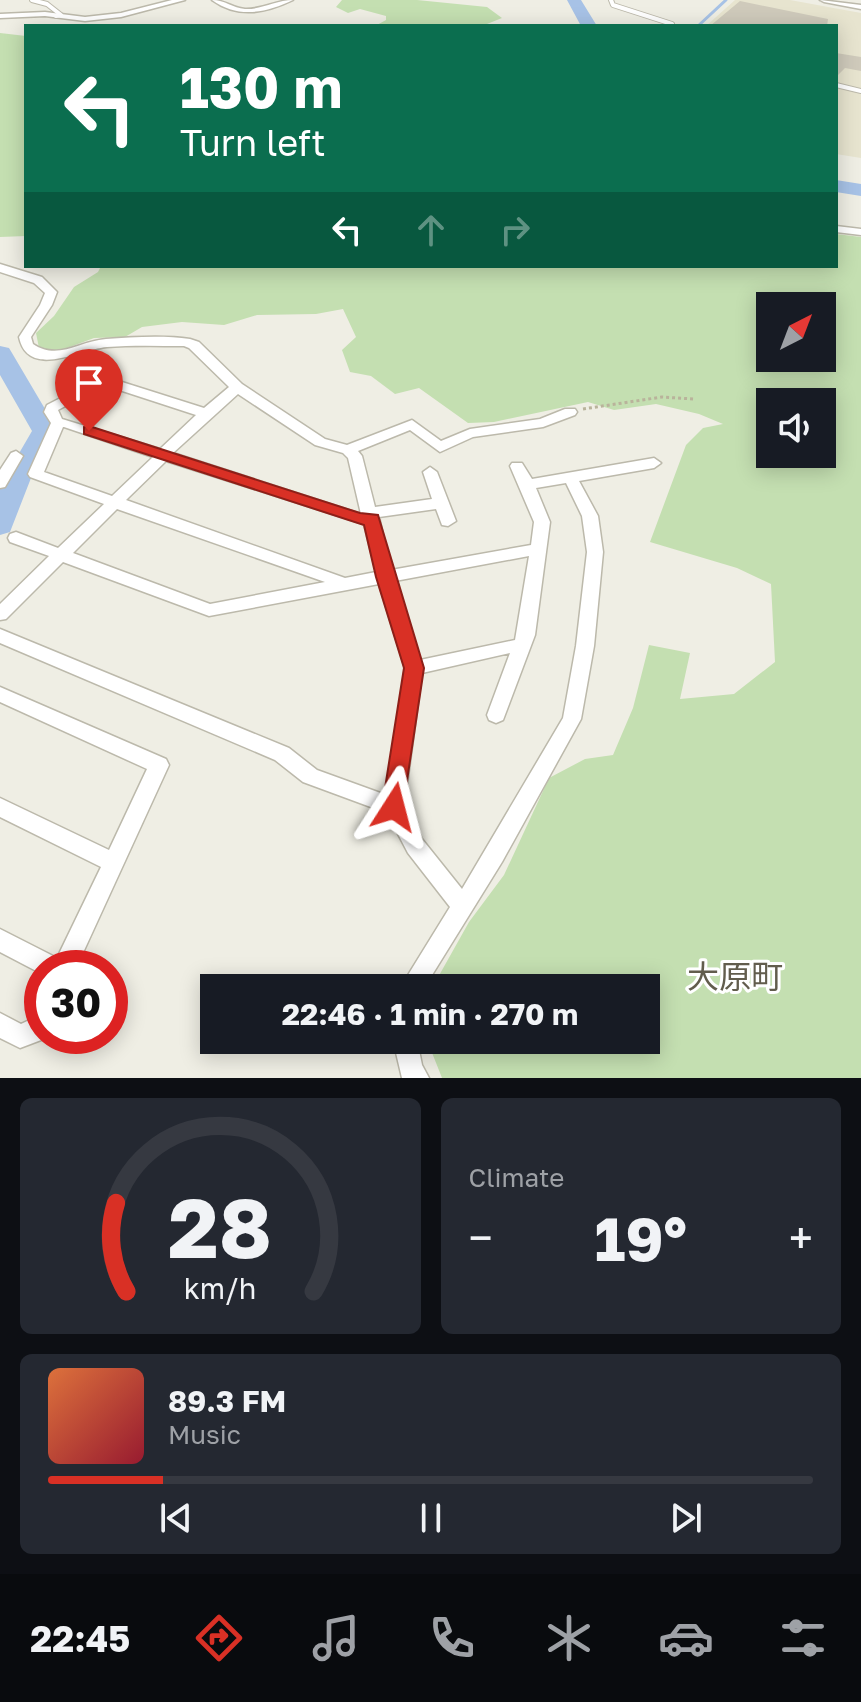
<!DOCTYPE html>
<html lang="en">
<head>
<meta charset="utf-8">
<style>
	body { margin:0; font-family:"Golos Text","Noto Sans JP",sans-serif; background:#242831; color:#f1f3f6; height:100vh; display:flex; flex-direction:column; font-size:30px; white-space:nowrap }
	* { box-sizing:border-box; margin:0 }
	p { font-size:26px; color:#9ea1a6 }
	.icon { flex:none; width:44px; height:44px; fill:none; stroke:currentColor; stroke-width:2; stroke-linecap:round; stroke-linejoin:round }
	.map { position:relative; height:1078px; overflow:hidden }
	.panel { display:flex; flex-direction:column; gap:20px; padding:20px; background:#0d0f14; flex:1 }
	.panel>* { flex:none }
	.banner { position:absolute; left:24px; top:24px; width:814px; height:244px; border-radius:0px; box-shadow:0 4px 20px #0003; background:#0b6e4f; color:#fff; overflow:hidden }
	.needle { width:52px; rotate:42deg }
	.fabs { position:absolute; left:756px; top:292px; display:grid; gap:16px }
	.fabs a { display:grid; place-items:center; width:80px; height:80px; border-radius:0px; background:#171b24; box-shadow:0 4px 20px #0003; font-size:40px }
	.speed { position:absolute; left:24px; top:950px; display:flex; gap:16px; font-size:40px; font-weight:700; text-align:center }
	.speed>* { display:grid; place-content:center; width:104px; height:104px; border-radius:50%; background:#171b24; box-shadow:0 4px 20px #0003; line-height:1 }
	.speed .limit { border:12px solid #d22; background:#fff; color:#111 }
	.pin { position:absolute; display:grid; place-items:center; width:68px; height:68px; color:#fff; margin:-82px -34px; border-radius:50% 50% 50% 0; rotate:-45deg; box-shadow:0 0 8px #0007 }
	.pin .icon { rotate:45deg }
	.me { position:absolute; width:88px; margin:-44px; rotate:9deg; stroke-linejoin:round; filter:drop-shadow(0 0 6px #0008) }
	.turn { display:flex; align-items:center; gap:28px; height:168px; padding:0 24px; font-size:36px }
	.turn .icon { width:104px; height:104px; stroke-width:2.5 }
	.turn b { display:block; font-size:56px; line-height:68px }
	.lanes { display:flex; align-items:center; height:76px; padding:0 24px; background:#0003; justify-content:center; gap:40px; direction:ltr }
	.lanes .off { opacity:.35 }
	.big { font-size:60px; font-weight:700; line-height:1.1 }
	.panel .card { flex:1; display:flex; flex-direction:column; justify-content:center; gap:12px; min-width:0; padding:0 28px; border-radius:12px; background:#242831 }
	.panel .dial { align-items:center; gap:0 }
	.dial svg { height:208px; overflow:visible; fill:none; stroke:#363941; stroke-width:7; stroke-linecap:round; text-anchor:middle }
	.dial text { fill:#f1f3f6; stroke:none }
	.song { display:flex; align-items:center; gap:24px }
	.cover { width:96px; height:96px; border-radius:12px; background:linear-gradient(135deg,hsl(20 70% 55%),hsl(350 70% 35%)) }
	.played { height:8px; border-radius:4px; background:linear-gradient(90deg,#d93025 15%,#363941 15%) }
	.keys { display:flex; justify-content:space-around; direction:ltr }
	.heat { display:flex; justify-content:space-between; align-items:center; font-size:44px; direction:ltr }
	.panel .tiles { flex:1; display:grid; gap:20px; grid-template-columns:1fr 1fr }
	.card:last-child { grid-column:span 2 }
	.trip { position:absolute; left:200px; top:974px; width:460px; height:80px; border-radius:0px; background:#171b24; box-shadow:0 4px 20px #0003; font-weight:700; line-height:80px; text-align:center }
	.dock { display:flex; height:128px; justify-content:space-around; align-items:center; background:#090b0e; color:#9ea1a6 }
	.dock .icon { width:56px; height:56px }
	.dock .selected { color:#d93025 }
	.dock b { font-size:36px; color:#f1f3f6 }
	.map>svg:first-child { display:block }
	.education { fill:#e7e4cf }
	.green { fill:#c4dfb1; fill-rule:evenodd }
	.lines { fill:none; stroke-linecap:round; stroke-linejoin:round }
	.stream { stroke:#a7c2e6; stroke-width:3 }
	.river { fill:#a7c2e6; fill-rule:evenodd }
	.building { fill:#cfcabb }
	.lane-casing { stroke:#bcb9ab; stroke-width:6 }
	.street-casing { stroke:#bcb9ab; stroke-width:3 }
	.path { stroke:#b9b39b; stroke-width:3; stroke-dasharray:3 3; stroke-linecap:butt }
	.lane { stroke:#fff; stroke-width:4 }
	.street { fill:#fff; fill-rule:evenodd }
	.route { fill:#d93025; stroke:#8d1f18; stroke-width:2 }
	.labels { text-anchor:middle; stroke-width:6; stroke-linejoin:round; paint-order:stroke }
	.near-quarter-label { font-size:32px; fill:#625d4d; stroke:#fff }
</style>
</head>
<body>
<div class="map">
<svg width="861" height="1078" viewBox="0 0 861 1078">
	<rect width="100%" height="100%" fill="#efeee4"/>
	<path class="education" d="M735 0H790L861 13V158L836 154V26H706Z"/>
	<path class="green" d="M342 0H417L487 7 502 18 482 26H375L386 20V16L360 9 348 13 336 7Z
		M0 33 26 36V236L0 237Z
		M836 234 861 237V1078H442L427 1040H646V988H432L469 922 504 875 549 778 585 759 613 755 633 708 649 645 690 653 680 699 734 694 775 662 771 584 737 568 650 542 686 445 703 428 723 424 699 414 656 404 614 410 588 402 494 422 468 423 419 388 395 394 371 376 350 372 342 350 356 337 343 309 316 314 257 315 224 325 182 322 142 327 125 337 94 338 59 351 39 348 36 333 54 316 74 287 98 272 101 266H836ZM770 306H822V358H770ZM770 402H822V454H770Z"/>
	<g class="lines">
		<path class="stream" d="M698 26 726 0"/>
		<path class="river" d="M567 0H581L597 26H581Z
			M836 180 861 184V196L836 192Z
			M0 346 9 348 12 353 58 431 31 478 10 532 0 535V486L32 431 0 375Z"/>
	</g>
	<path class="building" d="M740 1 828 19 827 26H710Z
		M836 53 861 57V71L845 68 836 77Z"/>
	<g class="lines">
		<g class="lane-casing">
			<path id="lane" d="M32 0 47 4 61 15 56 16
				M611 0 613 5 672 24 670 26
				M836 85 861 91"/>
		</g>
		<g class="street-casing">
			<path id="street" d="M172 0H185L121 17 85 21 45 16 0 18V14L45 12 85 17 121 13Z
				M212 0C225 0 233 8 245 9 261 10 276 0 293 0 266 13 238 19 212 0Z
				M820 0 861 5V9L824 2Z
				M836 226 861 229V235L836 232Z
				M0 264 42 277 57 292 52 305 31 337 33 344C58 361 79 341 106 339 132 337 164 335 190 339L199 342 242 384 325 439 347 445 412 420 441 441 470 429 540 419 565 409H575L577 412 575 415 543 427 473 437 440 452 410 430 358 451 362 456 375 507 432 499 423 472 430 467 437 472 456 521 448 526 442 525 436 509 379 517 391 570 531 545 534 522 510 466 512 463H522L532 479 654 458 661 463 654 468 579 481 598 516 603 552 594 646 581 719 502 862 424 988H400L450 907 408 853 387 813 303 782 275 760 0 643V629L289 748 317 770 386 795 405 668 379 584 209 616 63 562 6 619 0 620V604L49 556 10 542 8 538 10 534 16 532 58 548 104 504 30 477 28 474 51 423 44 412 47 405 103 376 204 408 229 387 189 348 184 346C159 346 132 345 107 347 81 349 28 380 19 337L40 305 45 293 34 283 0 272ZM104 385 196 415 160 449 62 419 58 410ZM238 394 315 445 343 453 348 458 361 514 173 453ZM63 427H64L153 457 112 496 44 472ZM166 461 364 524 376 572 345 578 126 500ZM566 483 582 516 587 552 576 646 563 718 462 889 422 839 404 806 422 673 510 653 487 715 489 720 496 723 503 720 535 635 550 522 536 488ZM117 509 325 582 210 604 73 553ZM529 556 515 640 420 660 395 581Z
				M16 451 23 456 5 487 0 488V470L11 453Z
				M0 687 166 759 169 765 76 968H42V974L0 952V929L57 958 101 867 0 817V798L109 850 147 769 0 702Z
				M0 1013 21 1024 42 1014V1036L49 1037 20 1048 0 1038Z
				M393 1040H417L422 1065 429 1078H402Z"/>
		</g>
		<path class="path" d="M583 409 662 397 694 399"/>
		<use href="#lane" class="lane"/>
		<use href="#street" class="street"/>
	</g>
	<path class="route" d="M89 426 360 513 378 515 424 668 402 814 394 817 386 814 382 807 404 668 376 577 364 525 84 434V427Z"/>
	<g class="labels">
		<g class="near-quarter-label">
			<text x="735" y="988">大原町</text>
		</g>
	</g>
</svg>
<div class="fabs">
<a><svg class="needle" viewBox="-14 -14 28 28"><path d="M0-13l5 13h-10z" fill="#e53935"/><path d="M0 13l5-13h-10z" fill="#9ea1a6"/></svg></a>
<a><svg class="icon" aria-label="sound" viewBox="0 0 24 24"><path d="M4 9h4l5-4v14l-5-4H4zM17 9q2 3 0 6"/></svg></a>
</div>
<div class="speed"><div class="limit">30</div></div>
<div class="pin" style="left:89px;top:431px;background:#d93025"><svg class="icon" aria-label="arrive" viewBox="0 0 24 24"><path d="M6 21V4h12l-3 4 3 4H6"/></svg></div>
<svg class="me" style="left:394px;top:807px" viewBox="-20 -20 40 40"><path d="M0-17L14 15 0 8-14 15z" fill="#d93025" stroke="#fff" stroke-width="4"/></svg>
<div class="trip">22:46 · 1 min · 270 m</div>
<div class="banner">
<div class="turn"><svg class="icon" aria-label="left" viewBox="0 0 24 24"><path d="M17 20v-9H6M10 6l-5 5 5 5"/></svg><div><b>130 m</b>Turn left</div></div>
<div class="lanes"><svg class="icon" aria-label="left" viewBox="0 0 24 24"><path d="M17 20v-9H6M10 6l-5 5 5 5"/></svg><svg class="icon off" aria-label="ahead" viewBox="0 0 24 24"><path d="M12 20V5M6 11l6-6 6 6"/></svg><svg class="icon off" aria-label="right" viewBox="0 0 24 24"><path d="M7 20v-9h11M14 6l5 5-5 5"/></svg></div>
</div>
</div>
<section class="panel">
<div class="tiles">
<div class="card dial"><svg viewBox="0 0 100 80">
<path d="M14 69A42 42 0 1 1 86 69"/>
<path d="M14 69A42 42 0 0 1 10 35" stroke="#d93025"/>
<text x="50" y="56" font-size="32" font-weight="700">28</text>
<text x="50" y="72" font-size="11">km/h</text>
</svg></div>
<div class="card"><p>Climate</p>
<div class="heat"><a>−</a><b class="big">19°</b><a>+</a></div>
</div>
<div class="card">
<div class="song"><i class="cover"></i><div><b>89.3 FM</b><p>Music</p></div></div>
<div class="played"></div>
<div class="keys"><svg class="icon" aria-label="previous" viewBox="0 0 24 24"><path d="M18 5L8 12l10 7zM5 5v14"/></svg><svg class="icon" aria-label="pause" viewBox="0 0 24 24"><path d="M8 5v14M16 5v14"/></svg><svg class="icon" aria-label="next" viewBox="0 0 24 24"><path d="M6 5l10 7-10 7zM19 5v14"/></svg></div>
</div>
</div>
</section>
<nav class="dock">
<b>22:45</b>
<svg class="icon selected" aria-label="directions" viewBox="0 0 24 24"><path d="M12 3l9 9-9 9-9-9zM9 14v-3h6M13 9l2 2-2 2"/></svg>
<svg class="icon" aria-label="music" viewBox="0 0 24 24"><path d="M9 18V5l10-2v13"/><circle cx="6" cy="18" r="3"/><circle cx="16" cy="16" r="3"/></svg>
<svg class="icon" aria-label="phone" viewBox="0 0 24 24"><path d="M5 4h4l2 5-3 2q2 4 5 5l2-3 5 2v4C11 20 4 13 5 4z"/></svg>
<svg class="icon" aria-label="climate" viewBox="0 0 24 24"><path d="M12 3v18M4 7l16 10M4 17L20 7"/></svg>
<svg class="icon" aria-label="car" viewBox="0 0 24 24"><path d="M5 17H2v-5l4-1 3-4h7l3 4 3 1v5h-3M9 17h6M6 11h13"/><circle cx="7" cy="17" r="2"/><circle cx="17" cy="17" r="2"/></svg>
<svg class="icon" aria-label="filters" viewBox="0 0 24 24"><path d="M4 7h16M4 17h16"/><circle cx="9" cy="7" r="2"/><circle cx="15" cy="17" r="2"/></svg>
</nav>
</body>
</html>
